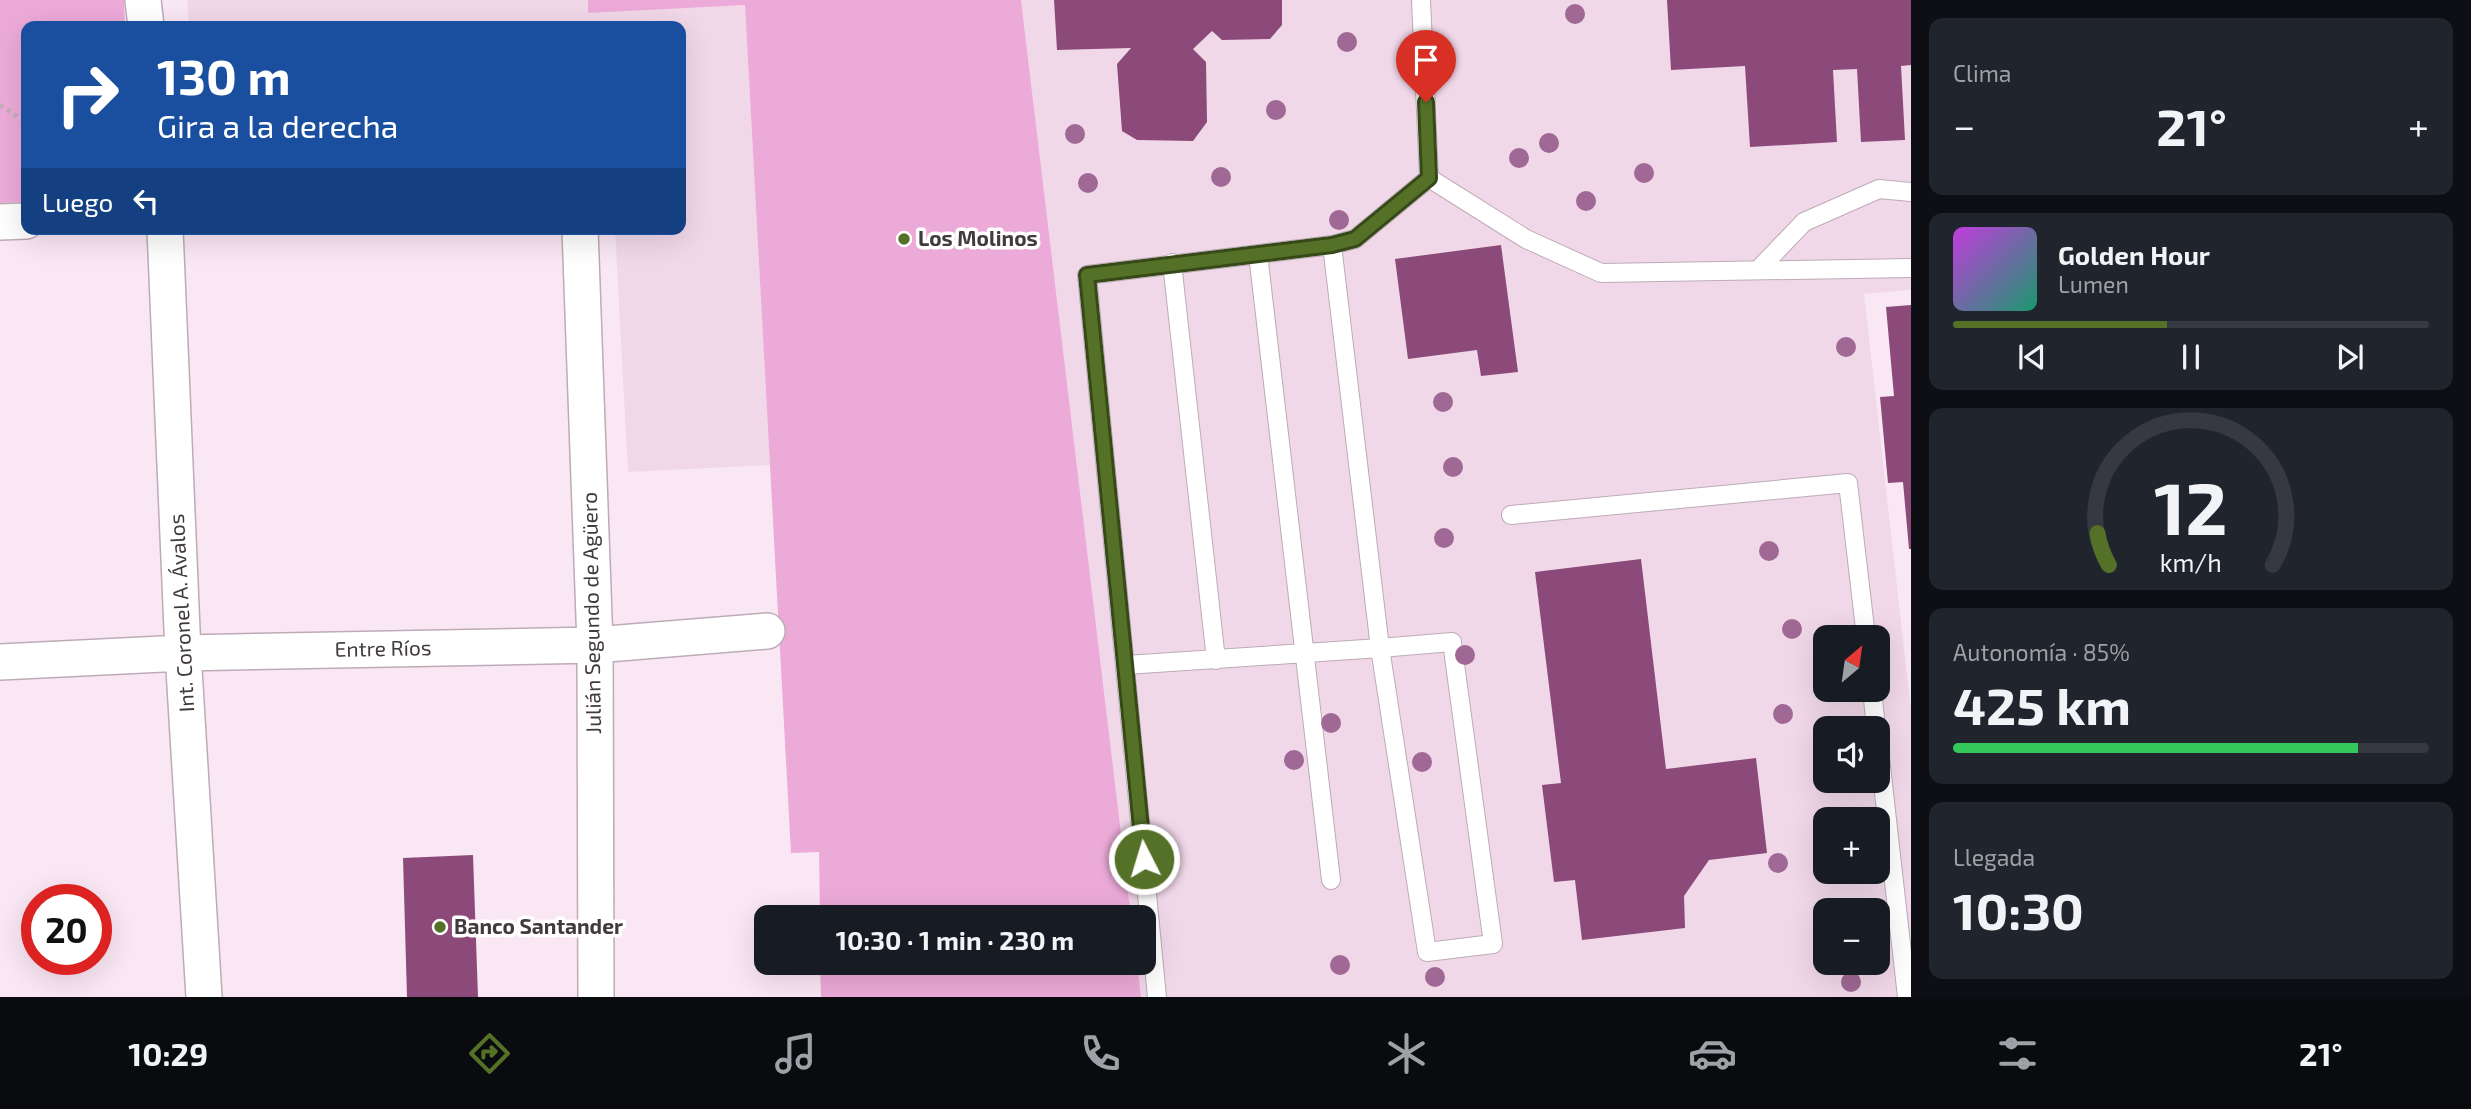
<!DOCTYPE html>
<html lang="es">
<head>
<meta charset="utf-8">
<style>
	body { margin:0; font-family:"Exo 2",sans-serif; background:#20242c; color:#f1f3f6; height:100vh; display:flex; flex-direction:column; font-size:26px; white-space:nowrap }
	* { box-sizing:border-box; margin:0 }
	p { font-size:23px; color:#9ea1a6 }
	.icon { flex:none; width:38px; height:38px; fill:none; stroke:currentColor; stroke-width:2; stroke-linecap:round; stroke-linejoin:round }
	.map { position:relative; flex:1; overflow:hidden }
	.sheet { display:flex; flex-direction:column; gap:18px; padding:18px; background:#0d0f14; width:560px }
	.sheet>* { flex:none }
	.banner { position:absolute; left:21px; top:21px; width:665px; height:214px; border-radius:14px; box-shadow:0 7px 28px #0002; background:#1a4fa0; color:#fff; overflow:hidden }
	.needle { width:46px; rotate:29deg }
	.buttons { position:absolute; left:1813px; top:625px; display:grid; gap:14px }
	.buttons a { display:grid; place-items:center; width:77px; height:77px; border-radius:14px; background:#171b24; box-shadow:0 7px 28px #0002; font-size:35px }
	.speed { position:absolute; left:21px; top:884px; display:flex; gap:14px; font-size:35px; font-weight:700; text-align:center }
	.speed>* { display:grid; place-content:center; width:91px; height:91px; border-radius:50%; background:#171b24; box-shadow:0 7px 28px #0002; line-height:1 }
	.speed .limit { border:10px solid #d22; background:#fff; color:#111 }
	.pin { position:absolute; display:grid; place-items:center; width:60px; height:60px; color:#fff; margin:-72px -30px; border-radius:50% 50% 50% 0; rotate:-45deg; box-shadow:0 0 7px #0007 }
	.pin .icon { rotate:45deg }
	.me { position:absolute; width:77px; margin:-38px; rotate:355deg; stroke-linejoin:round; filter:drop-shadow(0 0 5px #0008) }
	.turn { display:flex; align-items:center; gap:24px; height:147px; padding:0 21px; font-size:32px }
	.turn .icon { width:91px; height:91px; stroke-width:2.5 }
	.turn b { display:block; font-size:49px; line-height:60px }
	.then { display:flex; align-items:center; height:66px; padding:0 21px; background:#0003; gap:14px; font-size:26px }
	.big { font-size:52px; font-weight:700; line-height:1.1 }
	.sheet .tile { flex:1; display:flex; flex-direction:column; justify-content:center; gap:10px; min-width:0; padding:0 24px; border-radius:14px; background:#20242c }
	.sheet .dial { align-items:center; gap:0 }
	.dial svg { height:182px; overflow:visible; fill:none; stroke:#363941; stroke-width:7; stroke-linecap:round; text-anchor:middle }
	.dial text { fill:#f1f3f6; stroke:none }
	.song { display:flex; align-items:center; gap:21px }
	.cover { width:84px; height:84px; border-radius:10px; background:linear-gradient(135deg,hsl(290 70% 55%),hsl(160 70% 35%)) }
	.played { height:7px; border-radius:4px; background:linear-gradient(90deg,#547127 45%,#363941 45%) }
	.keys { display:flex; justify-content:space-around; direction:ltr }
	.heat { display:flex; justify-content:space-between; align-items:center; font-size:38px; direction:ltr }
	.charge { height:10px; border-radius:5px; background:linear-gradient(90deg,#34c759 85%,#363941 0) }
	.trip { position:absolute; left:754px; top:905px; width:402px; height:70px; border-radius:14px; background:#171b24; box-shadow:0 7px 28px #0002; font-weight:700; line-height:70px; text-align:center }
	.dock { display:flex; height:112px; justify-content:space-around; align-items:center; background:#090b0e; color:#9ea1a6 }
	.dock .icon { width:49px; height:49px }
	.dock .on { color:#547127 }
	.dock b { font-size:32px; color:#f1f3f6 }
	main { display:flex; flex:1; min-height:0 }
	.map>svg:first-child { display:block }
	.built { fill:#f1d8e9; fill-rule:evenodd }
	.green { fill:#ecaad8 }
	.building { fill:#8b4a79 }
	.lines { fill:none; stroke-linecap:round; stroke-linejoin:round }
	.lane-casing { stroke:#bdabb7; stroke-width:20 }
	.street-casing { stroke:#bdabb7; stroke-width:38 }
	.path { stroke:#beafb9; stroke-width:4.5; stroke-dasharray:3.5 5; stroke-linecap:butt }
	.lane { stroke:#fff; stroke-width:18 }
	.street { stroke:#fff; stroke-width:35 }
	.tree { fill:#a06894 }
	.route-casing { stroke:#374919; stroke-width:18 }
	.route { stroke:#547127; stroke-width:12 }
	.poi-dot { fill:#547127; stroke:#fff; stroke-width:2.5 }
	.labels { text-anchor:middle; stroke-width:7; stroke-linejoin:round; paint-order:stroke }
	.poi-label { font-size:21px; font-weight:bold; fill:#413a3e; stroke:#fff; text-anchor:start }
	.street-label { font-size:21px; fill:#413a3e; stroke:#fff }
</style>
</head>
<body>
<main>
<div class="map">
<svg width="1911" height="997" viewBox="0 0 1911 997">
	<rect width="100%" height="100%" fill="#fae7f4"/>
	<path class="built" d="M187 0H588L589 12 745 5 770 465 628 472 615 229H681V26H189Z
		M1021 0H1911V290L1864 294 1911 710V997H1141L1137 963 1144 962V917H1131ZM1825 637H1878V690H1825ZM1825 728H1878V780H1825ZM1825 819H1878V872H1825ZM1825 910H1878V962H1825Z"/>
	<path class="green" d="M0 0H124L125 26H26V202L0 203Z
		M588 0H1021L1131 917H820L819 852 791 853 745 5 588 13Z
		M820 963H1137L1141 997H821Z"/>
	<path class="building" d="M1054 0H1282V25L1270 39 1222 40 1212 31 1193 49 1206 62 1207 122 1193 141 1137 140 1122 131 1117 64 1131 48 1057 50Z
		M1667 0H1911V65L1901 66 1905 140 1861 142 1857 69 1833 70 1837 142 1750 147 1745 66 1671 70Z
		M1501 245 1518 372 1481 376 1477 350 1408 359 1395 259Z
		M1911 305V549H1909L1903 482 1888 483 1880 397 1894 396 1886 307Z
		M1641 559 1666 769 1756 758 1767 853 1709 860 1684 896 1685 928 1582 940 1575 880 1554 882 1542 785 1561 783 1535 572Z
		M473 855 478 997H407L403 858Z"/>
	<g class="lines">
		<g class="lane-casing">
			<path id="lane" d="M1429 178 1526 239 1601 273 1911 268
				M1332 245 1355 239 1429 178 1421 0
				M1258 254 1331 880
				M1172 263 1216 660
				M1759 269 1804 222 1879 189 1911 192
				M1511 515 1848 483 1866 637
				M1452 642 1493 944 1427 952 1380 648Z
				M1126 665 1380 648 1332 245 1087 275 1157 997
				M1872 690 1876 728
				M1878 740 1907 997"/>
		</g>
		<g class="street-casing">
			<path id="street" d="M143 0 146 26
				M0 222 26 221
				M165 229 183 653 204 997
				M580 229 595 645 596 997
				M0 662 183 653 595 645 767 631"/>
		</g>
		<path class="path" d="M0 105 26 122"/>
		<use href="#lane" class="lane"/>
		<use href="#street" class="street"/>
	</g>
	<g class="tree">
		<circle cx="1575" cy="14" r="10"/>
		<circle cx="1347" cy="42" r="10"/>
		<circle cx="1276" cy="110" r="10"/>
		<circle cx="1075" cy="134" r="10"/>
		<circle cx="1549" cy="143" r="10"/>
		<circle cx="1519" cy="158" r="10"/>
		<circle cx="1644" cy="173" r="10"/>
		<circle cx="1221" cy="177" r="10"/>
		<circle cx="1088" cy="183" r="10"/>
		<circle cx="1586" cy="201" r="10"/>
		<circle cx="1339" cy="220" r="10"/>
		<circle cx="1846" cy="347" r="10"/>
		<circle cx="1443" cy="402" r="10"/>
		<circle cx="1453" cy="467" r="10"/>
		<circle cx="1444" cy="538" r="10"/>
		<circle cx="1769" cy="551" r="10"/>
		<circle cx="1792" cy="629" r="10"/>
		<circle cx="1465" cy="655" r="10"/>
		<circle cx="1783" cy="714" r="10"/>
		<circle cx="1331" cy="723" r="10"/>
		<circle cx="1294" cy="760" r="10"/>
		<circle cx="1422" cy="762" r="10"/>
		<circle cx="1778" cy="863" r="10"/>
		<circle cx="1340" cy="965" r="10"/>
		<circle cx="1435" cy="977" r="10"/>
		<circle cx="1851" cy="982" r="10"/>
	</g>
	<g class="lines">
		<g class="route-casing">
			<path id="route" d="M1144 859 1087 275 1332 245 1355 239 1429 178 1426 102"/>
		</g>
		<use href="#route" class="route"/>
	</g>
	<g class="poi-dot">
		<circle cx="904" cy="239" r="7"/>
		<circle cx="440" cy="927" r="7"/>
	</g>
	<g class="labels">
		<g class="poi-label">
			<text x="918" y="246">Los Molinos</text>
			<text x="454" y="934">Banco Santander</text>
		</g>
		<g class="street-label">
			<text transform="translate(182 613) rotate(-93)" y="7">Int. Coronel A. Ávalos</text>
			<text transform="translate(592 613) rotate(-91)" y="7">Julián Segundo de Agüero</text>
			<text transform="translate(383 649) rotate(-1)" y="7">Entre Ríos</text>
		</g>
	</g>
</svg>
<div class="buttons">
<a><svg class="needle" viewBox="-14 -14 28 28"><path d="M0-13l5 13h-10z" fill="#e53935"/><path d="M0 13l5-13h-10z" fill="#9ea1a6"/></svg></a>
<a><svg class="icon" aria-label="sound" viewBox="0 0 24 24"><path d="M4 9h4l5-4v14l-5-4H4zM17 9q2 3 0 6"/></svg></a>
<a>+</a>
<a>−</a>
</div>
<div class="speed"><div class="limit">20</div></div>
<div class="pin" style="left:1426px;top:102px;background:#d93025"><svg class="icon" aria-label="arrive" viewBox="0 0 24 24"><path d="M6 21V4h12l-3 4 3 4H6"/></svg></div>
<svg class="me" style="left:1144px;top:859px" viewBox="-20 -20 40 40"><circle r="17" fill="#547127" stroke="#fff" stroke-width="3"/><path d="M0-11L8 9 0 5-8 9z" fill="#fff"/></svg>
<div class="trip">10:30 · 1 min · 230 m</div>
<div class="banner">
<div class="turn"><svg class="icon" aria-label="right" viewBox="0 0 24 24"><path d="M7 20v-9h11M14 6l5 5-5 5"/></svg><div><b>130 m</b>Gira a la derecha</div></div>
<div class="then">Luego<svg class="icon" aria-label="left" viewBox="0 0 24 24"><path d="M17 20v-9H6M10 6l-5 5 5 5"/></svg></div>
</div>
</div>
<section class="sheet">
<div class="tile"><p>Clima</p>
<div class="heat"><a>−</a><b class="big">21°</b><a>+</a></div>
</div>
<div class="tile">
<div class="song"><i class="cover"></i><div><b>Golden Hour</b><p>Lumen</p></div></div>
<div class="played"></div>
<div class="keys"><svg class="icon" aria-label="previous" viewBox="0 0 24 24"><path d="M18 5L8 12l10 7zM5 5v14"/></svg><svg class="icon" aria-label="pause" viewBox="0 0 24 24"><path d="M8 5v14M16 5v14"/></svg><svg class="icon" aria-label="next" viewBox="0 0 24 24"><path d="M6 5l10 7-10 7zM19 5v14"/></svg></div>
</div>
<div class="tile dial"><svg viewBox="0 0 100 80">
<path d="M14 69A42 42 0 1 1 86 69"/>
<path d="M14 69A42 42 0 0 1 9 55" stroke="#547127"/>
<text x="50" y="56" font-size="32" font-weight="700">12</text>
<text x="50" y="72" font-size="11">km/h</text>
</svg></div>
<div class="tile"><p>Autonomía · 85%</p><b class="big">425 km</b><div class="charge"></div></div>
<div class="tile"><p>Llegada</p><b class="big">10:30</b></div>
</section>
</main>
<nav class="dock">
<b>10:29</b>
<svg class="icon on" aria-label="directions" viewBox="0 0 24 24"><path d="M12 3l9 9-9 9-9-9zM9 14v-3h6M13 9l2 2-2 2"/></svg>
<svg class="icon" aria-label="music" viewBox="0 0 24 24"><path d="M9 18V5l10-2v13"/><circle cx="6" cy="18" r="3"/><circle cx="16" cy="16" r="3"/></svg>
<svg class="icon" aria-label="phone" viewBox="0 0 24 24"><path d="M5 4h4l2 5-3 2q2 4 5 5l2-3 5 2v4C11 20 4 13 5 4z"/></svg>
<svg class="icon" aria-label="climate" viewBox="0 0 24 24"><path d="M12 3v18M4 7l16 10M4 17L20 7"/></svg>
<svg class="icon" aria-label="car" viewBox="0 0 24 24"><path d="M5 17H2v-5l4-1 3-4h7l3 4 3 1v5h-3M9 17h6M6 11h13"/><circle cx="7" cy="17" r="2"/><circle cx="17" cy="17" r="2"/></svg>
<svg class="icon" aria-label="filters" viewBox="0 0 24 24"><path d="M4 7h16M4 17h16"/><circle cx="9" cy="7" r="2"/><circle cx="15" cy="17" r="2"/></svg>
<b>21°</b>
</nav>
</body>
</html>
